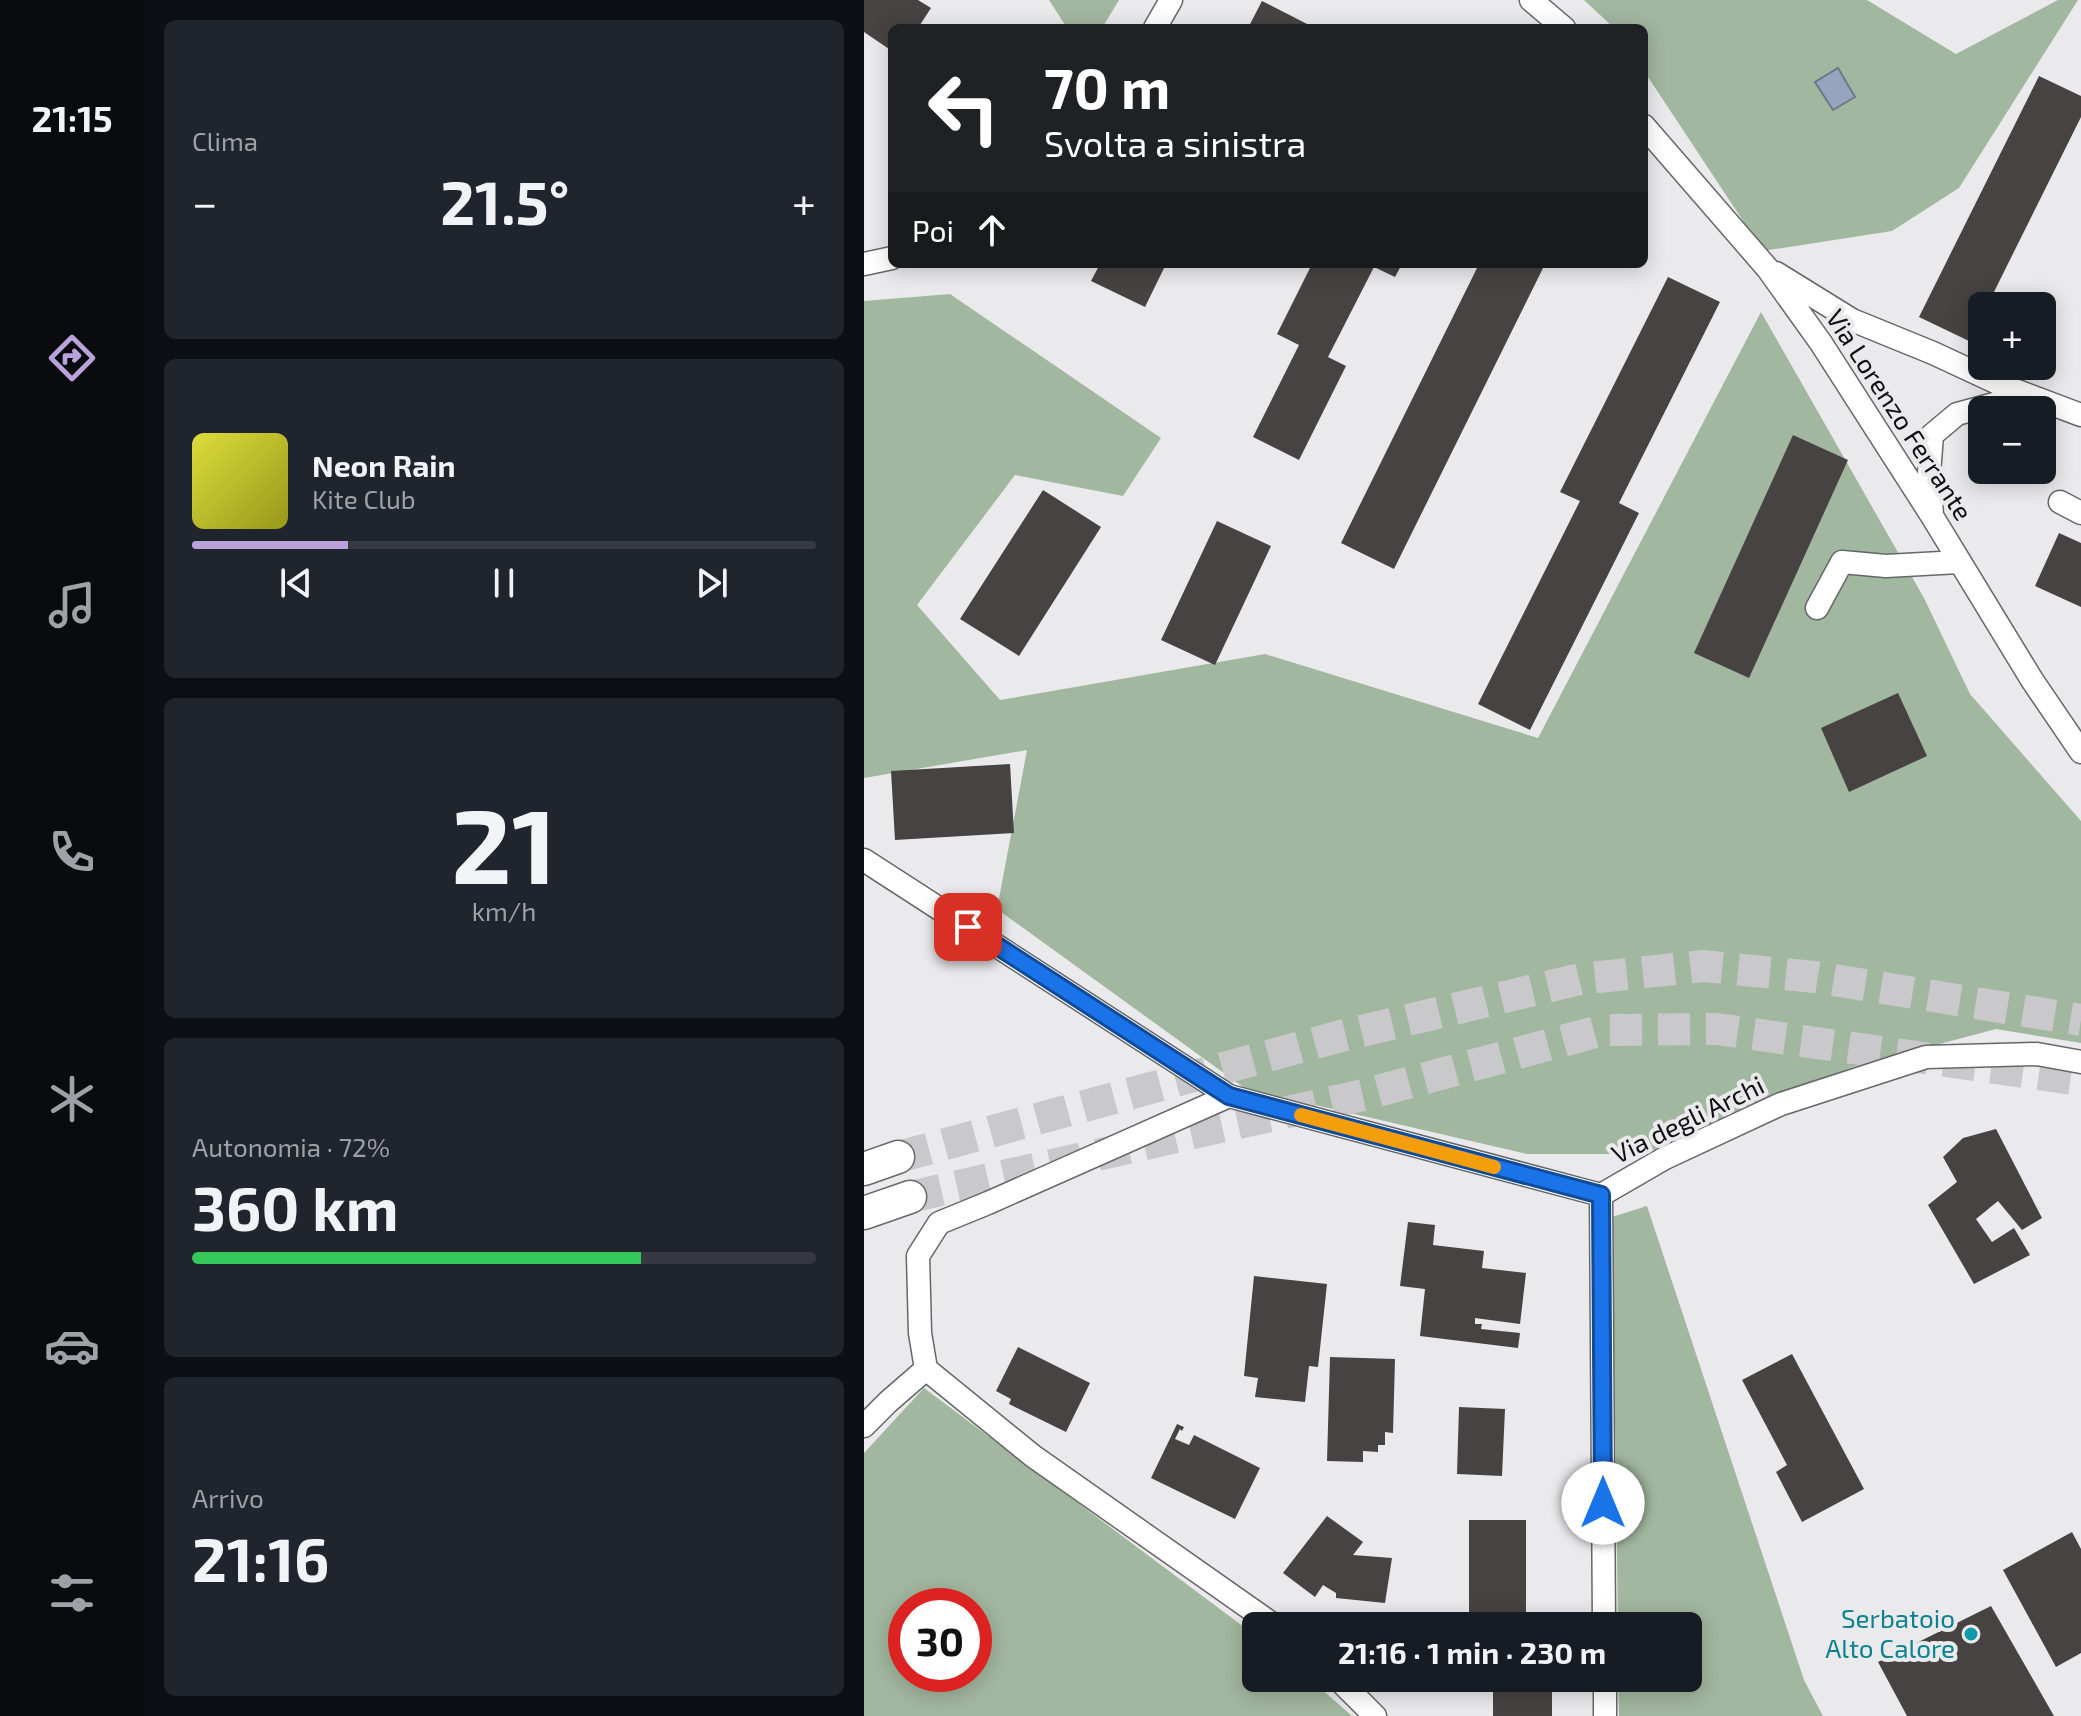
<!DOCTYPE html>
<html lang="it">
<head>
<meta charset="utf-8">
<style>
	body { margin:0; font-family:"Exo 2",sans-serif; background:#20242c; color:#f1f3f6; height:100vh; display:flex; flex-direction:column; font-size:30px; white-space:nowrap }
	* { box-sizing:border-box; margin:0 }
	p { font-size:26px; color:#9ea1a6 }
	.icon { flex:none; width:44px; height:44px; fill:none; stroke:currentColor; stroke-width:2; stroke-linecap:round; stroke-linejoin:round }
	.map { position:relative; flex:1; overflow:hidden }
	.panel { display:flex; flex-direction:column; gap:20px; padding:20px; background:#0d0f14; width:720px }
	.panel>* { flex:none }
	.guide { position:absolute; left:24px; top:24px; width:760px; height:244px; border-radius:12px; box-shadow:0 4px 20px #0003; background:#202124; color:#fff; overflow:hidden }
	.controls { position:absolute; left:1104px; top:292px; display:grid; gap:16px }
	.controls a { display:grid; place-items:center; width:88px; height:88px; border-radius:12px; background:#171b24; box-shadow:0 4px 20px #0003; font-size:40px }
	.speed { position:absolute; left:24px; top:1588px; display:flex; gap:16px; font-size:40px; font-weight:700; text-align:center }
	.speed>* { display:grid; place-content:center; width:104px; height:104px; border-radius:50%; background:#171b24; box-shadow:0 4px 20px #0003; line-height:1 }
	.speed .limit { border:12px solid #d22; background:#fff; color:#111 }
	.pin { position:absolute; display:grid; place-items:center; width:68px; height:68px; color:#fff; margin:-34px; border-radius:16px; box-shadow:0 4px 12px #0006 }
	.me { position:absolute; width:88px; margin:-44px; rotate:0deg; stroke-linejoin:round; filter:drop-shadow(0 0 6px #0008) }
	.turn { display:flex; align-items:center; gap:28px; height:168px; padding:0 24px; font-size:36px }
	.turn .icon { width:104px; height:104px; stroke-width:2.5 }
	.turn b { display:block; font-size:56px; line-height:68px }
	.then { display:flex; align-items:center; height:76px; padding:0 24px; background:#0003; gap:16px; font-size:30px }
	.big { font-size:60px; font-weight:700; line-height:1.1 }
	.panel .tile { flex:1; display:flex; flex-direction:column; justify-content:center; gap:12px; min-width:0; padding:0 28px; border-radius:12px; background:#20242c }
	.panel .dial { align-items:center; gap:0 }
	.dial b { font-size:104px; line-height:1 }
	.song { display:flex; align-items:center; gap:24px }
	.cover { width:96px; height:96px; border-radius:12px; background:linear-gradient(135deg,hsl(60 70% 55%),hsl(60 70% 35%)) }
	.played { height:8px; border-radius:4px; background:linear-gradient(90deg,#baa3da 25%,#363941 25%) }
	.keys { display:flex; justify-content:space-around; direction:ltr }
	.heat { display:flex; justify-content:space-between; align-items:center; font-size:44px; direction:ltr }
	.charge { height:12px; border-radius:6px; background:linear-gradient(90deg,#34c759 72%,#363941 0) }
	.trip { position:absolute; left:378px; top:1612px; width:460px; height:80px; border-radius:12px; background:#171b24; box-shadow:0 4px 20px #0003; font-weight:700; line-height:80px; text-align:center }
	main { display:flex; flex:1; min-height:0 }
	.tab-bar { display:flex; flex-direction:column; width:144px; justify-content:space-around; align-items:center; background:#090b0e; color:#9ea1a6 }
	.tab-bar .icon { width:56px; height:56px }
	.tab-bar .current { color:#baa3da }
	.tab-bar b { font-size:36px; color:#f1f3f6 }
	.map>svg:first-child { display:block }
	.forest { fill:#a2b79f; fill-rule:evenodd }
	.water { fill:#96a4be; stroke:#6e788a; stroke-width:2 }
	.building { fill:#464342 }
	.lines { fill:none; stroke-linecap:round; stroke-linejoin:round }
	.secondary-tunnel { stroke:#c9c9cc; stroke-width:32; stroke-dasharray:32 16; stroke-linecap:butt }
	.street-casing { stroke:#666769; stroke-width:25 }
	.secondary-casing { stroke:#666769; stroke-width:35 }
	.street { stroke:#fff; stroke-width:22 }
	.secondary { stroke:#fff; stroke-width:32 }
	.route-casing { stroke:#114b97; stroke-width:20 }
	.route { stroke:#1a73e8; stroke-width:14 }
	.slow { stroke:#f59e0b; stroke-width:14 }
	.culture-dot { fill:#0f9aa8; stroke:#eaeaed; stroke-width:3 }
	.labels { text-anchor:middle; stroke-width:8; stroke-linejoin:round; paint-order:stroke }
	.street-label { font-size:26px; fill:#101011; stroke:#eaeaed }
	.culture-label { font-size:26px; fill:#0d838f; stroke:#eaeaed; text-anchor:end }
</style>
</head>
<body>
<main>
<nav class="tab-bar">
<b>21:15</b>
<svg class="icon current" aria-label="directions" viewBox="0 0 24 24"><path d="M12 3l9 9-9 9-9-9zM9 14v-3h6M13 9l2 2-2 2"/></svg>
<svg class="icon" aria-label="music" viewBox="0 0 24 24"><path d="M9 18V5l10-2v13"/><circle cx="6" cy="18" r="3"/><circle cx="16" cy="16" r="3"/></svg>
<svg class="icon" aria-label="phone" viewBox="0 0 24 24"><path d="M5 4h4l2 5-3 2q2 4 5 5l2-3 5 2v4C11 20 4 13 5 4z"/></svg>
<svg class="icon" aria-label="climate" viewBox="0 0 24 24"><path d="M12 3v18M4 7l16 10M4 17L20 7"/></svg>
<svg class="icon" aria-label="car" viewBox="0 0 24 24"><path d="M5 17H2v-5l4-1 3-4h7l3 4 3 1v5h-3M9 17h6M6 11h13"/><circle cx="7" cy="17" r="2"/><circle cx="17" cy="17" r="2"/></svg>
<svg class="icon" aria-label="filters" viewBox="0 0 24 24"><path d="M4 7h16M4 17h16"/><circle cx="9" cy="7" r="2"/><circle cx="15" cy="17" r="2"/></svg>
</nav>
<section class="panel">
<div class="tile"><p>Clima</p>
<div class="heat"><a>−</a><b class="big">21.5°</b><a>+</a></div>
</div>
<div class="tile">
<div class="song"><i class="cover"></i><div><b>Neon Rain</b><p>Kite Club</p></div></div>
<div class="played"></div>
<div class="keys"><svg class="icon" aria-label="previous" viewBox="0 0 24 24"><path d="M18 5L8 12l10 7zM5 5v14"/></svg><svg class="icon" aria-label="pause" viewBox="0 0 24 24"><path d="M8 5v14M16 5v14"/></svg><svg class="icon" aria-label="next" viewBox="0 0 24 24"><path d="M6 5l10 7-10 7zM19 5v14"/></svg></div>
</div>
<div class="tile dial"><b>21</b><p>km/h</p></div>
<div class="tile"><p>Autonomia · 72%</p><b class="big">360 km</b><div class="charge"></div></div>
<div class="tile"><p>Arrivo</p><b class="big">21:16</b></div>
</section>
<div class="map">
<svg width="1217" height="1716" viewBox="0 0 1217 1716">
	<rect width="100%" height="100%" fill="#eaeaed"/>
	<path class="forest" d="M185 0H255L238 28H203Z
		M720 0H1003L1092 54 1194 0H1214L1095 188 1028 231 899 251 780 71V28H750Z
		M86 294 297 438 259 496 151 475 53 605 136 700 401 654 674 738 897 312 1060 598 1106 694 1217 821V1043L1132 1029 989 1067 779 1154H663L382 1089 133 909 163 750 0 778V301Z
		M783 1206 940 1680 959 1716H755L754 1678H824V1626H754L748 1217Z
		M60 1388 392 1636V1678H445L488 1716H0V1453ZM42 1606H110V1674H42Z"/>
	<path class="water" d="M974 68 991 97 969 110 951 82Z"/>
	<path class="building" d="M0 0H54L67 8 54 28H28V51L0 32Z
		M398 1 445 25 444 28H384Z
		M1175 76 1217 96V117L1123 306H1118V316L1105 341 1055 317Z
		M236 264H302L281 307 227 281Z
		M448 264H538L531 277 510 267 464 357 482 366 435 460 389 437 435 345 413 334Z
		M615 264H681L530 569 477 543Z
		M804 277 856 302 755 503 775 513 666 730 614 704 716 501 696 492Z
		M929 435 984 460 885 678 830 653Z
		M179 490 237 527 155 656 96 619Z
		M353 521 407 546 351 665 297 640Z
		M1195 533 1217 543V607L1171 586Z
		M1034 693 1063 756 985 792 957 728Z
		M146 764 150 833 31 840 27 771Z
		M1132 1129 1178 1218 1158 1230 1134 1201 1112 1219 1128 1242 1150 1228 1166 1255 1110 1284 1064 1205 1093 1182 1079 1157 1099 1138Z
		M544 1222 571 1225 569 1245 620 1251 618 1268 662 1273 656 1324 611 1318V1324H618L617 1329 656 1333 654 1348 556 1336 561 1289 536 1286Z
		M390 1276 463 1284 454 1367 445 1366 441 1402 391 1397 394 1378 380 1376Z
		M154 1347 226 1383 202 1432 145 1404 147 1399 132 1391Z
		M928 1354 1000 1489 938 1522 912 1472 923 1465 878 1380Z
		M466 1357 531 1359 529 1433 521 1432V1445H514V1452L499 1451V1462L463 1461Z
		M595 1407 641 1409 638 1476 593 1474Z
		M313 1424 320 1427 318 1431 316 1429 311 1439 325 1445 330 1435 396 1468 371 1519 287 1478Z
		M463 1516 499 1542 489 1555 528 1558 521 1603 472 1598V1593L459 1585 451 1597 419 1573Z
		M605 1520H662V1614L605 1615Z
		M1208 1532 1217 1549V1653L1192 1667 1139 1570Z
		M1127 1606 1190 1716H1043L1014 1662Z
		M629 1685H688V1716H629Z"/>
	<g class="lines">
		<path class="secondary-tunnel" d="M34 1157 477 1036 716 979 839 966 951 977 1217 1020
			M46 1197 499 1095 739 1030 853 1029 1217 1080"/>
		<g class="street-casing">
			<path id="street" d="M667 0 700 28
				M291 28 307 0
				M780 126 904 269 957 343 1068 516 1168 680 1217 752
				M0 264 28 258
				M912 273 988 320 1069 353 1140 386 1217 415
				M1196 502 1217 513
				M1068 515 1065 474 1068 435 1093 414 1137 402H1168
				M953 608 978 562 1022 566 1095 562
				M0 860 365 1096
				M737 1195 801 1158 917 1104 1062 1057 1173 1054 1217 1062
				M737 1195 740 1626
				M0 1426 24 1402 62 1369
				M411 1626 169 1456 62 1369 56 1333 54 1256 75 1223 124 1203 365 1096 737 1195
				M473 1678 511 1716
				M741 1678V1716"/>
		</g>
		<g class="secondary-casing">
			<path id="secondary" d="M0 1169 34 1157
				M0 1213 46 1197"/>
		</g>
		<use href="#street" class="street"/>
		<use href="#secondary" class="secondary"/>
	</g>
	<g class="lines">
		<g class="route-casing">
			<path id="route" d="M104 927 365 1096 737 1195 739 1503"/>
		</g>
		<use href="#route" class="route"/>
		<path class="slow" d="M437 1115 630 1167"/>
	</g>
	<circle class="culture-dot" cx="1107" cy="1634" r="8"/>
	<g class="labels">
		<g class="street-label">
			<text transform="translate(1035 415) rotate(57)" y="9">Via Lorenzo Ferrante</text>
			<text transform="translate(824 1120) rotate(-26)" y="9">Via degli Archi</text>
		</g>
		<g class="culture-label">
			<text x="1091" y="1628">Serbatoio<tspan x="1091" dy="30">Alto Calore</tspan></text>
		</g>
	</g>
</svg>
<div class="controls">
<a>+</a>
<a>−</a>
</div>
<div class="speed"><div class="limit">30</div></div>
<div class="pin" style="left:104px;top:927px;background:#d93025"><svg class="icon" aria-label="arrive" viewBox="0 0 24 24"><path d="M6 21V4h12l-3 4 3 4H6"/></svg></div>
<svg class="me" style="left:739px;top:1503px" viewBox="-20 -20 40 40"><circle r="19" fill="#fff"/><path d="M0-13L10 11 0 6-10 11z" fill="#1a73e8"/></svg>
<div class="trip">21:16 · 1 min · 230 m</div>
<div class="guide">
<div class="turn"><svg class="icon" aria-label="left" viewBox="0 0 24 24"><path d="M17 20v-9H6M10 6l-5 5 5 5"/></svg><div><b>70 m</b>Svolta a sinistra</div></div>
<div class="then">Poi<svg class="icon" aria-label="ahead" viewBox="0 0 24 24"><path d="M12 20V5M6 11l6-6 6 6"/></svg></div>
</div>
</div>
</main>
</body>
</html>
